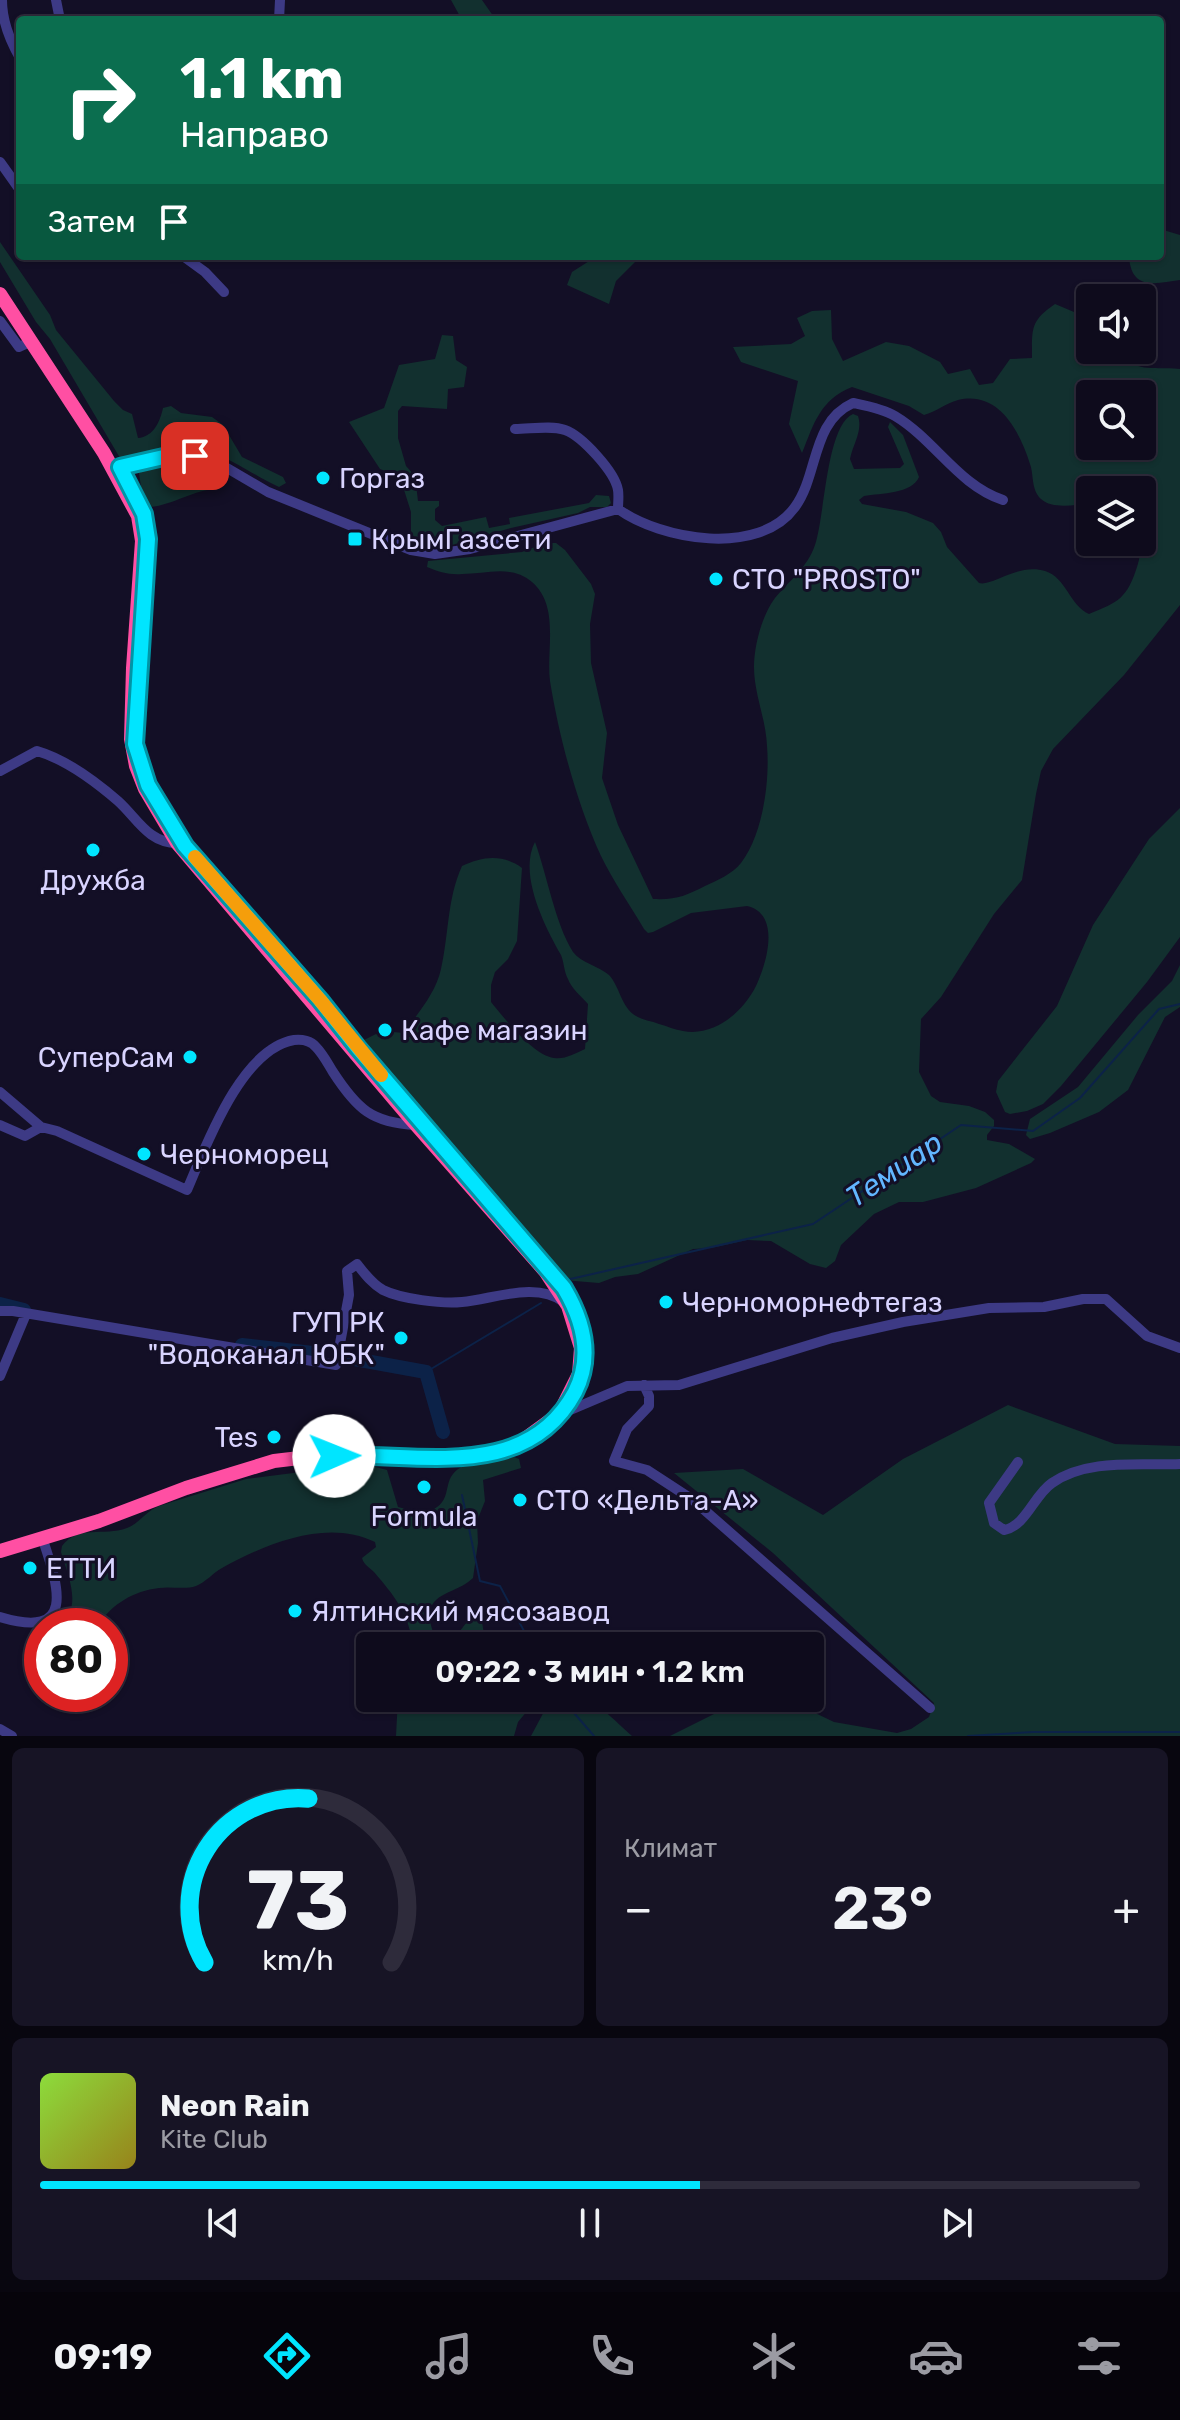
<!DOCTYPE html>
<html lang="ru">
<head>
<meta charset="utf-8">
<style>
	body { margin:0; font-family:Rubik,sans-serif; background:#171425; color:#f1f3f6; height:100vh; display:flex; flex-direction:column; font-size:30px; white-space:nowrap }
	* { box-sizing:border-box; margin:0 }
	p { font-size:26px; color:#9b9ba3 }
	.icon { flex:none; width:44px; height:44px; fill:none; stroke:currentColor; stroke-width:2; stroke-linecap:round; stroke-linejoin:round }
	.map { position:relative; height:1736px; overflow:hidden }
	.side { display:flex; flex-direction:column; gap:12px; padding:12px; background:#08060f; flex:1 }
	.side>* { flex:none }
	.top-card { position:absolute; left:16px; top:16px; width:1148px; height:244px; border-radius:8px; box-shadow:0 2px 6px #0004,0 0 0 2px #2e2b3b; background:#0b6e4f; color:#fff; overflow:hidden }
	.fabs { position:absolute; left:1076px; top:284px; display:grid; gap:16px }
	.fabs a { display:grid; place-items:center; width:80px; height:80px; border-radius:8px; background:#0e0b1c; box-shadow:0 2px 6px #0004,0 0 0 2px #2e2b3b; font-size:40px }
	.speed { position:absolute; left:24px; top:1608px; display:flex; gap:16px; font-size:40px; font-weight:700; text-align:center }
	.speed>* { display:grid; place-content:center; width:104px; height:104px; border-radius:50%; background:#0e0b1c; box-shadow:0 2px 6px #0004,0 0 0 2px #2e2b3b; line-height:1 }
	.speed .limit { border:12px solid #d22; background:#fff; color:#111 }
	.pin { position:absolute; display:grid; place-items:center; width:68px; height:68px; color:#fff; margin:-34px; border-radius:16px; box-shadow:0 4px 12px #0006 }
	.me { position:absolute; width:88px; margin:-44px; rotate:89deg; stroke-linejoin:round; filter:drop-shadow(0 0 6px #0008) }
	.turn { display:flex; align-items:center; gap:28px; height:168px; padding:0 32px; font-size:36px }
	.turn .icon { width:104px; height:104px; stroke-width:2.5 }
	.turn b { display:block; font-size:56px; line-height:68px }
	.then { display:flex; align-items:center; height:76px; padding:0 32px; background:#0003; gap:16px; font-size:30px }
	.big { font-size:60px; font-weight:600; line-height:1.1 }
	.side .tile { flex:1; display:flex; flex-direction:column; justify-content:center; gap:12px; min-width:0; padding:0 28px; border-radius:12px; background:#171425 }
	.side .dial { align-items:center; gap:0 }
	.dial svg { height:208px; overflow:visible; fill:none; stroke:#2e2b3b; stroke-width:7; stroke-linecap:round; text-anchor:middle }
	.dial text { fill:#f1f3f6; stroke:none }
	.song { display:flex; align-items:center; gap:24px }
	.cover { width:96px; height:96px; border-radius:12px; background:linear-gradient(135deg,hsl(90 70% 55%),hsl(50 70% 35%)) }
	.played { height:8px; border-radius:4px; background:linear-gradient(90deg,#00e5ff 60%,#2e2b3b 60%) }
	.keys { display:flex; justify-content:space-around; direction:ltr }
	.heat { display:flex; justify-content:space-between; align-items:center; font-size:44px; direction:ltr }
	.side .tiles { flex:1; display:grid; gap:12px; grid-template-columns:1fr 1fr }
	.tile:last-child { grid-column:span 2 }
	.trip { position:absolute; left:356px; top:1632px; width:468px; height:80px; border-radius:8px; background:#0e0b1c; box-shadow:0 2px 6px #0004,0 0 0 2px #2e2b3b; font-weight:600; line-height:80px; text-align:center }
	.tab-bar { display:flex; height:128px; justify-content:space-around; align-items:center; background:#06040b; color:#9b9ba3 }
	.tab-bar .icon { width:56px; height:56px }
	.tab-bar .current { color:#00e5ff }
	.tab-bar b { font-size:36px; color:#f1f3f6 }
	.map>svg:first-child { display:block }
	.green { fill:#12302f; fill-rule:evenodd }
	.lines { fill:none; stroke-linecap:round; stroke-linejoin:round }
	.stream { stroke:#0c2248; stroke-width:2 }
	.river { stroke:#0c2248; stroke-width:14 }
	.minor { stroke:#3d3a85; stroke-width:10 }
	.highway { stroke:#ff4fa3; stroke-width:14 }
	.route-casing { stroke:#0095a6; stroke-width:20 }
	.route { stroke:#00e5ff; stroke-width:14 }
	.slow { stroke:#f59e0b; stroke-width:14 }
	.poi-dot { fill:#00e5ff; stroke:#130f26; stroke-width:3 }
	.labels { text-anchor:middle; stroke-width:6; stroke-linejoin:round; paint-order:stroke }
	.poi-label { font-size:28px; fill:#d9d4ff; stroke:#130f26; text-anchor:start }
	.water-label { font-size:30px; font-style:italic; fill:#62b6ff; stroke:#130f26 }
</style>
</head>
<body>
<div class="map">
<svg width="1180" height="1736" viewBox="0 0 1180 1736">
	<rect width="100%" height="100%" fill="#130f26"/>
	<path class="green" d="M451 0H482L496 20H462Z
		M1160 229 1180 235V280C1154 284 1131 290 1129 256H1160Z
		M0 242 50 315 56 330 114 401 123 410 132 414 138 438C153 437 160 422 163 408L171 406 181 413 212 417 223 425 242 457 283 477 286 483 279 487C242 470 220 446 175 448 157 448 139 457 120 458L50 339 36 322 0 262Z
		M597 256H641L616 281 609 304 567 285 572 272Z
		M1055 304 1074 312 1090 327V350H1114C1139 374 1148 366 1180 369V605L1124 675 1053 749 1041 771 1036 794 1022 880 994 914 941 997 921 1019 919 1072 931 1096 940 1102 969 1106 985 1112 994 1120V1126L987 1135V1140L1009 1144 1035 1159 1031 1163 976 1188 923 1202H899L874 1214 841 1245 835 1261 826 1268 810 1264 771 1241 747 1240 711 1248 693 1249 638 1274 615 1277 599 1283 563 1280 371 1055 364 1040 382 1031 404 1033C417 1014 436 993 441 969 449 934 447 899 462 866 483 856 503 854 522 868L517 941 508 959 495 972 491 985V1002C504 1018 533 1055 554 1058 564 1060 576 1053 585 1049L588 1004C581 996 571 988 568 979 564 972 564 962 561 955 545 927 518 874 535 842 547 875 555 923 573 952 581 963 599 966 609 975 620 987 621 1007 636 1016 642 1020 652 1021 659 1024 667 1026 675 1030 683 1031 714 1037 743 1012 756 986 766 965 782 914 747 906L691 913 653 932 648 933 644 929C630 905 613 881 601 856 577 804 559 737 550 681 546 650 560 606 532 582 511 564 486 574 462 574 449 575 439 572 427 567L428 561 522 552 545 543H556L565 550 591 584 595 594 590 624 591 663 607 733 602 778 618 825 653 899C677 900 685 896 705 886 718 880 732 874 741 863 763 835 770 780 767 746 766 719 754 694 754 667 754 646 762 615 775 598 790 580 807 568 815 545 825 516 826 426 853 414L858 416C863 431 853 444 850 459L854 469 900 468 904 464 888 427 890 422 903 435 919 477C912 494 881 493 864 496L859 500 862 504 906 512 933 523 941 532 947 547 979 583C992 587 1017 563 1045 571 1066 577 1070 606 1089 614 1119 602 1127 598 1137 567 1140 557 1141 552 1137 542H1142V490H1090V504C1076 504 1053 510 1041 499 1031 490 1034 475 1030 464 1020 432 999 390 958 400 946 403 936 412 924 415L909 406 852 387C820 400 814 423 802 453L789 424 798 381 741 362 733 347 791 344 805 336 797 318 812 311 831 310 832 339 843 361 886 342 909 346 940 362 948 374 970 369 979 385 993 383 1010 359 1032 358C1032 329 1030 321 1055 304ZM1090 394H1142V446H1090Z
		M442 335 453 336 456 360 467 367 464 387 448 389 447 409 402 406 398 411V438L406 466 415 476 418 501H439V506L435 509V520L442 526 486 517 489 528 510 524 509 518 589 503 596 495 609 496 611 503 607 507H590L578 513 511 528 438 549 423 544 411 534V512L400 477 380 469 349 422 384 408 399 365 435 359Z
		M184 463C200 463 214 462 222 479L218 489C194 489 174 505 150 507L141 487 139 473 156 466Z
		M1180 808V937L1147 982 1061 1086 1043 1104 1027 1111 1010 1114 1005 1112 996 1092 998 1081 1057 1006 1093 925 1149 839Z
		M1180 965V1007L1165 1017 1128 1090 1099 1112 1050 1133 1030 1139 1026 1135 1030 1119 1078 1087 1138 1015 1172 981Z
		M1008 1405 1115 1444 1180 1446V1736H670L742 1700 790 1701 834 1722 897 1733 911 1729 929 1717 934 1703 773 1553 674 1473 743 1469 823 1515 903 1459Z
		M514 1457 519 1459 521 1468 483 1480 485 1501 477 1521 478 1543 473 1578C453 1597 419 1591 433 1632L448 1640C462 1637 463 1617 478 1618L482 1622 486 1646H412C411 1616 393 1594 374 1572 369 1567 364 1565 362 1558L376 1547 375 1542C326 1518 266 1544 222 1568 213 1573 206 1582 196 1586 185 1590 171 1586 159 1588 134 1591 111 1604 98 1626H58C84 1609 68 1576 61 1552L62 1546C79 1524 103 1537 127 1528 140 1523 146 1511 159 1506L246 1479 364 1464 387 1470 398 1507C414 1511 434 1517 444 1499 448 1491 447 1481 453 1474 465 1459 495 1460 514 1457Z
		M398 1698H538L518 1722 514 1736H396Z
		M559 1698C597 1698 606 1713 632 1736H531L547 1706Z"/>
	<g class="lines">
		<path class="stream" d="M566 1280 813 1224 961 1125 1033 1131 1080 1098 1159 1009 1180 1004
			M426 1372 541 1303
			M462 1495 480 1581 500 1586 532 1646
			M561 1698 594 1736
			M968 1736 1033 1732H1180"/>
		<path class="river" d="M0 1304 24 1310
			M242 1345 313 1353
			M349 1358 426 1372 443 1432"/>
		<path class="minor" d="M2 0C2 21 9 39 20 58
			M56 0 60 20
			M279 20 280 0
			M0 162 20 190
			M183 256 205 272 224 292
			M0 321 19 347 30 342
			M515 429C530 429 552 425 565 430 582 436 615 472 618 490 619 496 618 503 618 509
			M120 467 168 456H195L215 461 268 492 411 550 435 554 470 549 618 509C661 540 759 557 795 507 819 474 811 422 853 403 867 406 883 409 895 416 935 440 958 485 1003 500
			M0 771 37 751C65 759 96 782 118 801 137 818 148 843 177 843
			M0 1092 41 1127 57 1131 187 1190C206 1146 241 1049 294 1040 302 1039 311 1041 316 1047 323 1054 328 1064 333 1072 357 1109 372 1123 416 1125
			M0 1125 25 1136 41 1127
			M0 1311H13L336 1365 349 1295 347 1271 357 1264C364 1273 372 1284 383 1290 401 1299 442 1304 462 1302 494 1299 536 1281 564 1302
			M0 1376 26 1314
			M644 1385 649 1396V1406L627 1429 614 1461 647 1470 693 1500 930 1708
			M561 1414 627 1386 679 1385 832 1338 903 1322 989 1308 1044 1307 1083 1299H1106L1147 1336 1180 1348
			M1018 1462 989 1503 994 1523 1004 1530C1026 1526 1034 1495 1052 1483 1088 1458 1138 1466 1180 1464
			M0 1617C76 1640 59 1588 43 1540
			M0 1729 12 1736"/>
		<path class="highway" d="M0 294 104 453 138 516 142 541 133 668 131 739 136 766 145 789 177 843 410 1118 545 1271 568 1306 581 1348 579 1374 559 1414 518 1444 495 1452 452 1457 325 1455 274 1461 186 1488 99 1521 0 1551"/>
	</g>
	<g class="lines">
		<g class="route-casing">
			<path id="route" d="M195 456H168L120 467 144 514 148 539 135 744 148 785 185 846 320 1000 358 1048 564 1288C583 1320 593 1357 575 1392 526 1483 418 1452 334 1456"/>
		</g>
		<use href="#route" class="route"/>
		<path class="slow" d="M195 857 320 1000 381 1075"/>
	</g>
	<g class="poi-dot">
		<circle cx="323" cy="478" r="8"/>
		<rect x="347" y="531" width="16" height="16" rx="4"/>
		<circle cx="716" cy="579" r="8"/>
		<circle cx="93" cy="850" r="8"/>
		<circle cx="385" cy="1030" r="8"/>
		<circle cx="190" cy="1057" r="8"/>
		<circle cx="144" cy="1154" r="8"/>
		<circle cx="666" cy="1302" r="8"/>
		<circle cx="401" cy="1338" r="8"/>
		<circle cx="274" cy="1437" r="8"/>
		<circle cx="424" cy="1487" r="8"/>
		<circle cx="520" cy="1500" r="8"/>
		<circle cx="30" cy="1568" r="8"/>
		<circle cx="295" cy="1611" r="8"/>
	</g>
	<g class="labels">
		<g class="poi-label">
			<text x="339" y="488">Горгаз</text>
			<text x="371" y="549">КрымГазсети</text>
			<text x="732" y="589">СТО "PROSTO"</text>
			<text x="93" y="890" text-anchor="middle">Дружба</text>
			<text x="401" y="1040">Кафе магазин</text>
			<text x="174" y="1067" text-anchor="end">СуперСам</text>
			<text x="160" y="1164">Черноморец</text>
			<text x="682" y="1312">Черноморнефтегаз</text>
			<text x="385" y="1332" text-anchor="end">ГУП РК<tspan x="385" dy="32">"Водоканал ЮБК"</tspan></text>
			<text x="258" y="1447" text-anchor="end">Tes</text>
			<text x="536" y="1510">СТО «Дельта-А»</text>
			<text x="424" y="1526" text-anchor="middle">Formula</text>
			<text x="46" y="1578">ЕТТИ</text>
			<text x="311" y="1621">Ялтинский мясозавод</text>
		</g>
		<g class="water-label">
			<text transform="translate(894 1170) rotate(-34)" y="10">Темиар</text>
		</g>
	</g>
</svg>
<div class="fabs">
<a><svg class="icon" aria-label="sound" viewBox="0 0 24 24"><path d="M4 9h4l5-4v14l-5-4H4zM17 9q2 3 0 6"/></svg></a>
<a><svg class="icon" aria-label="search" viewBox="0 0 24 24"><circle cx="10" cy="10" r="6"/><path d="M15 15l6 6"/></svg></a>
<a><svg class="icon" aria-label="layers" viewBox="0 0 24 24"><path d="M12 4l9 5-9 5-9-5zM3 14l9 5 9-5"/></svg></a>
</div>
<div class="speed"><div class="limit">80</div></div>
<div class="pin" style="left:195px;top:456px;background:#d93025"><svg class="icon" aria-label="arrive" viewBox="0 0 24 24"><path d="M6 21V4h12l-3 4 3 4H6"/></svg></div>
<svg class="me" style="left:334px;top:1456px" viewBox="-20 -20 40 40"><circle r="19" fill="#fff"/><path d="M0-13L10 11 0 6-10 11z" fill="#00e5ff"/></svg>
<div class="trip">09:22 · 3 мин · 1.2 km</div>
<div class="top-card">
<div class="turn"><svg class="icon" aria-label="right" viewBox="0 0 24 24"><path d="M7 20v-9h11M14 6l5 5-5 5"/></svg><div><b>1.1 km</b>Направо</div></div>
<div class="then">Затем<svg class="icon" aria-label="arrive" viewBox="0 0 24 24"><path d="M6 21V4h12l-3 4 3 4H6"/></svg></div>
</div>
</div>
<section class="side">
<div class="tiles">
<div class="tile dial"><svg viewBox="0 0 100 80">
<path d="M14 69A42 42 0 1 1 86 69"/>
<path d="M14 69A42 42 0 0 1 54 6" stroke="#00e5ff"/>
<text x="50" y="56" font-size="32" font-weight="700">73</text>
<text x="50" y="72" font-size="11">km/h</text>
</svg></div>
<div class="tile"><p>Климат</p>
<div class="heat"><a>−</a><b class="big">23°</b><a>+</a></div>
</div>
<div class="tile">
<div class="song"><i class="cover"></i><div><b>Neon Rain</b><p>Kite Club</p></div></div>
<div class="played"></div>
<div class="keys"><svg class="icon" aria-label="previous" viewBox="0 0 24 24"><path d="M18 5L8 12l10 7zM5 5v14"/></svg><svg class="icon" aria-label="pause" viewBox="0 0 24 24"><path d="M8 5v14M16 5v14"/></svg><svg class="icon" aria-label="next" viewBox="0 0 24 24"><path d="M6 5l10 7-10 7zM19 5v14"/></svg></div>
</div>
</div>
</section>
<nav class="tab-bar">
<b>09:19</b>
<svg class="icon current" aria-label="directions" viewBox="0 0 24 24"><path d="M12 3l9 9-9 9-9-9zM9 14v-3h6M13 9l2 2-2 2"/></svg>
<svg class="icon" aria-label="music" viewBox="0 0 24 24"><path d="M9 18V5l10-2v13"/><circle cx="6" cy="18" r="3"/><circle cx="16" cy="16" r="3"/></svg>
<svg class="icon" aria-label="phone" viewBox="0 0 24 24"><path d="M5 4h4l2 5-3 2q2 4 5 5l2-3 5 2v4C11 20 4 13 5 4z"/></svg>
<svg class="icon" aria-label="climate" viewBox="0 0 24 24"><path d="M12 3v18M4 7l16 10M4 17L20 7"/></svg>
<svg class="icon" aria-label="car" viewBox="0 0 24 24"><path d="M5 17H2v-5l4-1 3-4h7l3 4 3 1v5h-3M9 17h6M6 11h13"/><circle cx="7" cy="17" r="2"/><circle cx="17" cy="17" r="2"/></svg>
<svg class="icon" aria-label="filters" viewBox="0 0 24 24"><path d="M4 7h16M4 17h16"/><circle cx="9" cy="7" r="2"/><circle cx="15" cy="17" r="2"/></svg>
</nav>
</body>
</html>
